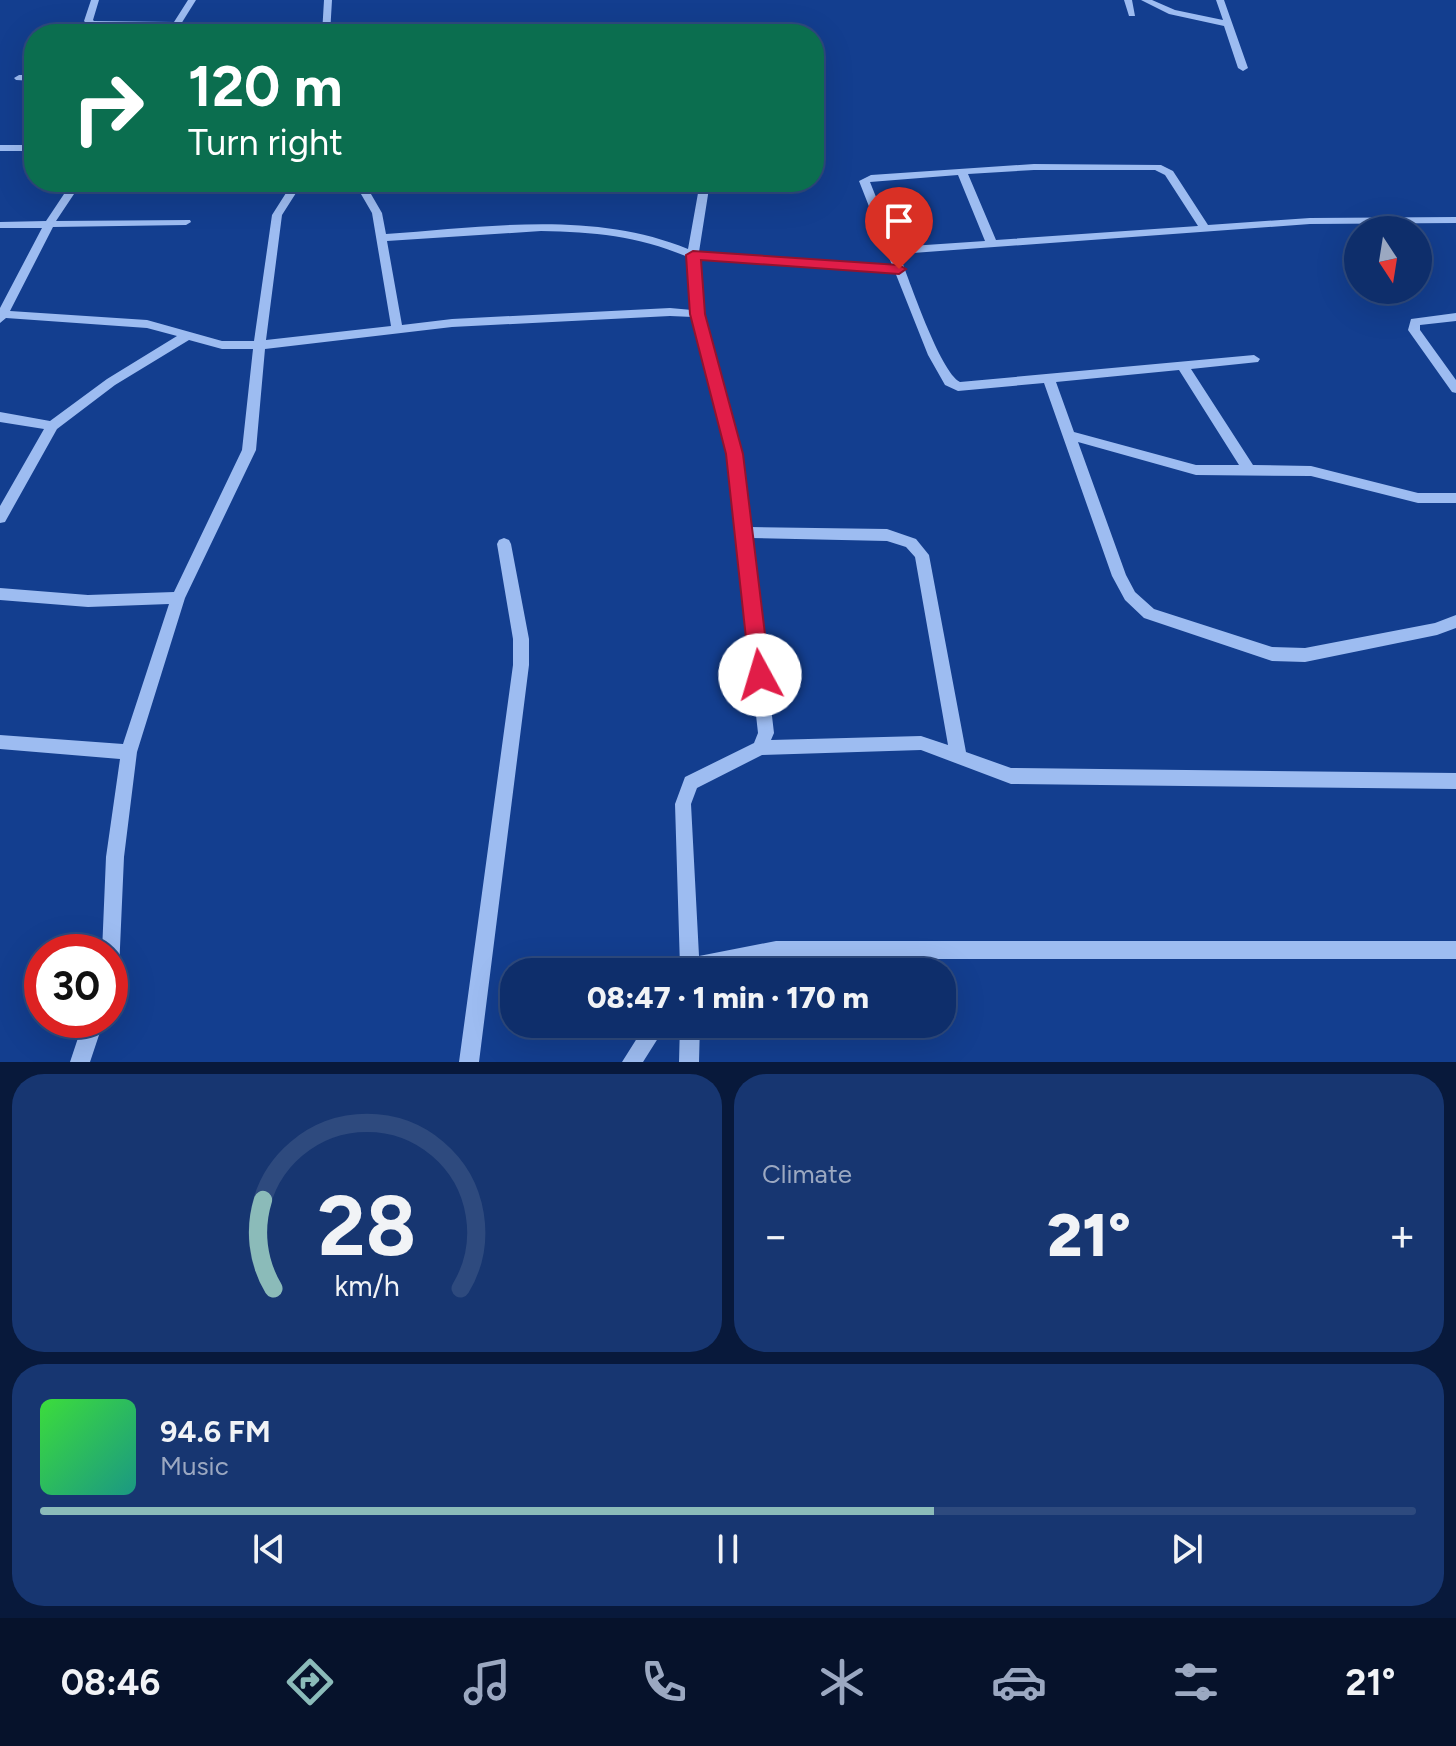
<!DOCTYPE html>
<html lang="en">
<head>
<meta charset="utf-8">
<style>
	body { margin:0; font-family:Figtree,sans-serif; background:#173671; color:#f1f3f6; height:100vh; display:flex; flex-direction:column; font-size:30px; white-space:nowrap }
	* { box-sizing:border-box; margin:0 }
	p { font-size:26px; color:#9ba8c1 }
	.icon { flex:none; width:44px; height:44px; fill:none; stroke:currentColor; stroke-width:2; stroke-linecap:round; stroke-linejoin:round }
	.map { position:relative; height:1062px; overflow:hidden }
	.details { display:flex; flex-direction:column; gap:12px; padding:12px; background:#08193b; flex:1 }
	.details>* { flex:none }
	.guide { position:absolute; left:24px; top:24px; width:800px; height:168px; border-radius:32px; box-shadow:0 8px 32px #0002,0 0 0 2px #2e4a7e; background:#0b6e4f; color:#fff; overflow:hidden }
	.needle { width:52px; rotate:168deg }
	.controls { position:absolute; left:1344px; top:216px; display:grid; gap:16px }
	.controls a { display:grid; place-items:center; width:88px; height:88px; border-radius:50%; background:#0e2e6b; box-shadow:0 8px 32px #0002,0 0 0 2px #2e4a7e; font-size:40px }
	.speed { position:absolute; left:24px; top:934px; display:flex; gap:16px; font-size:40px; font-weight:700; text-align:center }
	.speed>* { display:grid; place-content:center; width:104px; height:104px; border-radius:50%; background:#0e2e6b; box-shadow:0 8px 32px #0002,0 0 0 2px #2e4a7e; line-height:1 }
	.speed .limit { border:12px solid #d22; background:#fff; color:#111 }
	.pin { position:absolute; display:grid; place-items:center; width:68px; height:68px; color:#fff; margin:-82px -34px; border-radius:50% 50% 50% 0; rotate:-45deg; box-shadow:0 0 8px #0007 }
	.pin .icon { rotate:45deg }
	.me { position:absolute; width:88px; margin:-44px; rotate:354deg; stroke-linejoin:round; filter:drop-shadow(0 0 6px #0008) }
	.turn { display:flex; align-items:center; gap:28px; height:168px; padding:0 32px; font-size:36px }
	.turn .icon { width:104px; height:104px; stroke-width:2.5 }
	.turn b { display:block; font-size:56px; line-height:68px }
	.big { font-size:60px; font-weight:800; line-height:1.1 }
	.details .widget { flex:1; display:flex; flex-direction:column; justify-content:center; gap:12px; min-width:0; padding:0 28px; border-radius:32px; background:#173671 }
	.details .dial { align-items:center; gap:0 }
	.dial svg { height:208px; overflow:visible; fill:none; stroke:#2e4a7e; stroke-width:7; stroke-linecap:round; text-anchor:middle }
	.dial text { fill:#f1f3f6; stroke:none }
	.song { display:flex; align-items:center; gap:24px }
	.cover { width:96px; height:96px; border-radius:12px; background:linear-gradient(135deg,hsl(120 70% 55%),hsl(170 70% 35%)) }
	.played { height:8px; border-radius:4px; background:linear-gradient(90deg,#8bbbb9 65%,#2e4a7e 65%) }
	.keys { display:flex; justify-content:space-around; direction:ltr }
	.heat { display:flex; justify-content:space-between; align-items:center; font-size:44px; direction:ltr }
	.details .tiles { flex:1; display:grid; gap:12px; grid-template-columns:1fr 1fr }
	.widget:last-child { grid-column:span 2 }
	.trip { position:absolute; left:500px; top:958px; width:456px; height:80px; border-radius:32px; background:#0e2e6b; box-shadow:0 8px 32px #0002,0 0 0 2px #2e4a7e; font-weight:800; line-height:80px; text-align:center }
	.tab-bar { display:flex; height:128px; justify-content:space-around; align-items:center; background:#06122b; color:#9ba8c1 }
	.tab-bar .icon { width:56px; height:56px }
	.tab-bar .current { color:#8bbbb9 }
	.tab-bar b { font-size:36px; color:#f1f3f6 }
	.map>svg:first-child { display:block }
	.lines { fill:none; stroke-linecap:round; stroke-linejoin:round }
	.minor { fill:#9dbcf1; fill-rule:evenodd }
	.route { fill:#e11d48; stroke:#92132f; stroke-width:2 }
</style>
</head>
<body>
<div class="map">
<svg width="1456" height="1062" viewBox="0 0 1456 1062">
	<rect width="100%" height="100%" fill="#133e8f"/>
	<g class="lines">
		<path class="minor" d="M91 0H99L93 20 94 21 174 22 188 0H196L176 32 173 33 169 30 170 28 89 26 84 21Z
			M324 0H332L330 34H322Z
			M1124 0H1132L1135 16H1129Z
			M1141 0H1152L1175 10 1223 20 1216 0H1224L1248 68 1243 71 1238 68 1224 26 1169 14Z
			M19 75H34V81L16 80 14 78Z
			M0 145H34V151H0Z
			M1034 164 1161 165 1173 171 1208 225 1310 218 1456 217V223L1310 224 899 254C909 279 940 372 960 382L1254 355 1260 359 1258 362 1191 369 1253 465 1311 466 1418 493H1456V503H1418L1311 476 1196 475 1078 442 1126 575 1135 592 1154 609 1272 647 1305 648 1435 623 1456 615V628L1437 635 1305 662 1272 661 1144 618 1125 600 1112 576 1044 383 958 391 945 385 928 355 895 272 699 259 704 314 741 454 749 527 887 529 916 539 929 555 966 752 1011 768 1456 773V789L1011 784 921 750 762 755 697 788 691 804 699 956 776 941H1456V959H776L712 972H679L680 967 675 804 685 777 754 743 758 733 727 454 693 317 670 316 452 327 265 349 256 450 185 598 137 752 124 857 119 970 117 977 110 979V952H102L106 857 120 759 0 749V735L123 744 169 604 88 607 0 600V588L88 595 174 592 242 450 253 349H222L189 340 115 385 57 429 5 522 0 523V506L44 429 0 422V412L50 421 107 379 177 336 147 328 6 318 0 323V308L42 228H0V222L46 221 72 182H82L56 221 190 220 191 222 186 225 53 227 10 311 147 320 222 341H254L272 215 293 182H303L282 215 266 340 391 326 372 213 354 182H364L382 213 386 234C487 227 593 210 688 249L700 182H710L699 252 892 265 859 181 871 175ZM1034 170H1155L1165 175 1198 226 996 240 968 174ZM958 175 985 241 896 247 870 182ZM541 231C595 232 638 236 688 257L692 310 670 308 452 319 402 325 387 241ZM1179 370 1239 465H1196L1074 432 1056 382ZM751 538 887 541 906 547 915 557 948 745 921 736 771 740 774 733Z
			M1456 313V321L1420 325V330L1456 380V393L1452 392 1408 330 1411 319Z
			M504 538 509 540 511 544 529 639V665L479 1062H459L513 665V639L497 544 499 540Z
			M84 1020H104L90 1062H70Z
			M646 1024H667L643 1062H622Z
			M680 1024H700L699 1062H679Z"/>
	</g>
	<path class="route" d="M693 251 899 265 906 269 899 274 701 260 705 314 743 454 770 675 767 681 760 684 753 681 750 675 726 454 690 314 686 255Z"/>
</svg>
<div class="controls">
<a><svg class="needle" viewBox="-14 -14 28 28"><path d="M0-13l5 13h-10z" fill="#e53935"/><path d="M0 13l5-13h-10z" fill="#9ba8c1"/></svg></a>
</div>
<div class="speed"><div class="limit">30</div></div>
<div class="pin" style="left:899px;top:269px;background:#d93025"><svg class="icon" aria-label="arrive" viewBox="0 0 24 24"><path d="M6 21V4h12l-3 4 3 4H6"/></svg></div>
<svg class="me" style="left:760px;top:675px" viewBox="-20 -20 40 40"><circle r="19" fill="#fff"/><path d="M0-13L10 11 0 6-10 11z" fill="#e11d48"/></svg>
<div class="trip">08:47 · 1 min · 170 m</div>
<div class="guide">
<div class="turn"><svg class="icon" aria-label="right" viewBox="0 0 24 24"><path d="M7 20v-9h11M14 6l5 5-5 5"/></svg><div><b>120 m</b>Turn right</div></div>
</div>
</div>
<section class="details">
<div class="tiles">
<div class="widget dial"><svg viewBox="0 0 100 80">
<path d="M14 69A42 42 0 1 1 86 69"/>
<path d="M14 69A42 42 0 0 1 10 35" stroke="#8bbbb9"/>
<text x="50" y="56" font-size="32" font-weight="700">28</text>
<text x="50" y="72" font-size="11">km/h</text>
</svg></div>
<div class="widget"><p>Climate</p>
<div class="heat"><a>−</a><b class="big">21°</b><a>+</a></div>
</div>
<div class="widget">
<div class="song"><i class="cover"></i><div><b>94.6 FM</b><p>Music</p></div></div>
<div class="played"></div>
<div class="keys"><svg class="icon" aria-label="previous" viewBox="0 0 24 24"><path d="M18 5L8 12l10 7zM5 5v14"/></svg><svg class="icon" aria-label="pause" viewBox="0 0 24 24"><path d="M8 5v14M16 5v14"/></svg><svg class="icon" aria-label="next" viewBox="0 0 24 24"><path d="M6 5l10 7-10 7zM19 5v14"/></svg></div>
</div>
</div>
</section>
<nav class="tab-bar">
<b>08:46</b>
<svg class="icon current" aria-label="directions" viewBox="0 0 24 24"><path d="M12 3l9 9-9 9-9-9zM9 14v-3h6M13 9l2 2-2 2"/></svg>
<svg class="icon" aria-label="music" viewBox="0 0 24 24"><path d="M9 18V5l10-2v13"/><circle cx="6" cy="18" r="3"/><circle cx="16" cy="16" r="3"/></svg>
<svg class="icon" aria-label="phone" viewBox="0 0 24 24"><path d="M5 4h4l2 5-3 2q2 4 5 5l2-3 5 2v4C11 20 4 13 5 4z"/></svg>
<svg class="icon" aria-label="climate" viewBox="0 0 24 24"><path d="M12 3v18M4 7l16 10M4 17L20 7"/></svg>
<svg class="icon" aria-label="car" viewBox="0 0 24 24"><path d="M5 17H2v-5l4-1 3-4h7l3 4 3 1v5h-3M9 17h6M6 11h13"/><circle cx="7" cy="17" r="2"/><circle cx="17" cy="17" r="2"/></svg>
<svg class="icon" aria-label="filters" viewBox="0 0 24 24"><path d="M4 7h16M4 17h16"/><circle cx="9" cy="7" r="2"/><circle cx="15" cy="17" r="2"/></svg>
<b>21°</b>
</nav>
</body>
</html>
